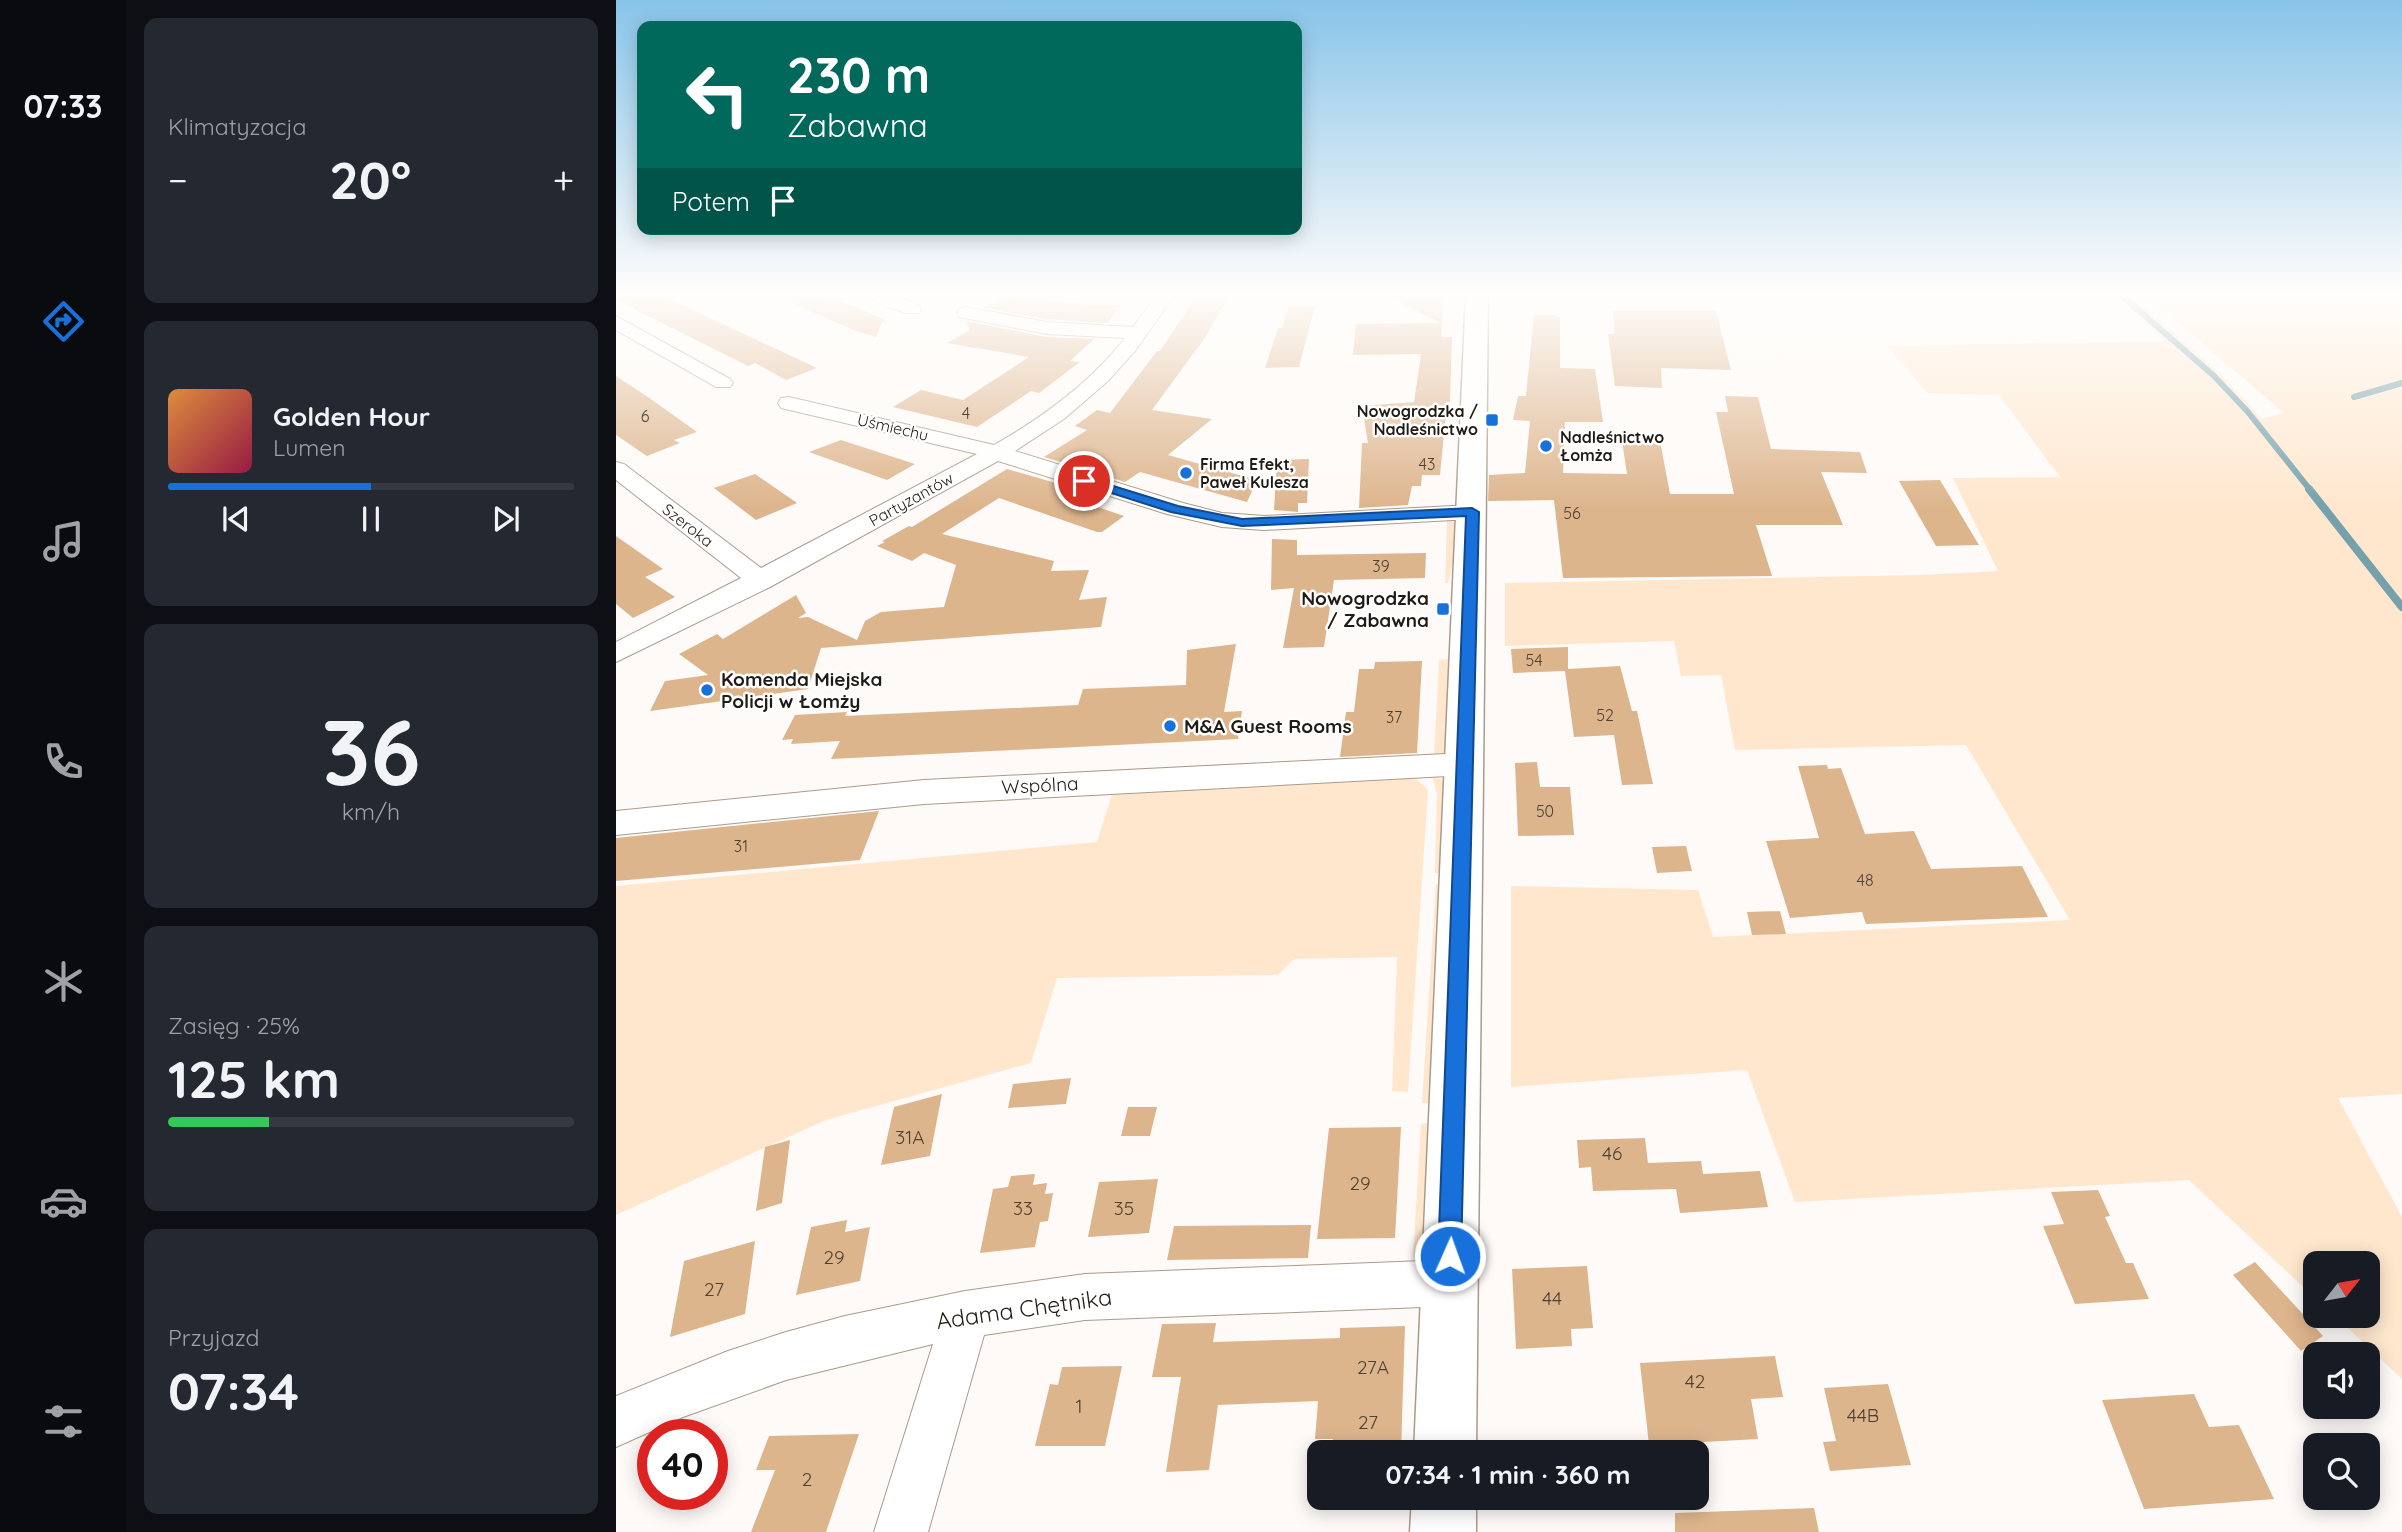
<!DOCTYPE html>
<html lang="pl">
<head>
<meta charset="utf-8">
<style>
	body { margin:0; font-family:Quicksand,sans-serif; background:#242831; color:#f1f3f6; height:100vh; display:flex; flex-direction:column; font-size:26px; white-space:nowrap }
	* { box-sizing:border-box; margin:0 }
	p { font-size:23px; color:#9ea1a6 }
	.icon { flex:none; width:38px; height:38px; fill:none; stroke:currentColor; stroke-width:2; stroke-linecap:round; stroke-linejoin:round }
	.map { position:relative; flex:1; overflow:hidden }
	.sheet { display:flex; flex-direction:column; gap:18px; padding:18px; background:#0d0f14; width:490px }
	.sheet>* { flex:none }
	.banner { position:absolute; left:21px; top:21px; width:665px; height:214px; border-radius:14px; box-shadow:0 4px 18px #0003; background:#00695c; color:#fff; overflow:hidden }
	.needle { width:46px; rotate:59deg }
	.buttons { position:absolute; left:1687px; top:1251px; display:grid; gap:14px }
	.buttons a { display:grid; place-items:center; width:77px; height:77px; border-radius:14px; background:#171b24; box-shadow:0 4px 18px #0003; font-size:35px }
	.speed { position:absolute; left:21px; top:1419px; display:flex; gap:14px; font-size:35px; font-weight:700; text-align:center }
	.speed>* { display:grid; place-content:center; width:91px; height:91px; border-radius:50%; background:#171b24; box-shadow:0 4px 18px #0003; line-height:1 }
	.speed .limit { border:10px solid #d22; background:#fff; color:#111 }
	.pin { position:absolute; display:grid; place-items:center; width:60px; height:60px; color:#fff; margin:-30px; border:4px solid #fff; border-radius:50%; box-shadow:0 2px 7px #0007 }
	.me { position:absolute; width:77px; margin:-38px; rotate:2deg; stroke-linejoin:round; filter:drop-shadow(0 0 5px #0008) }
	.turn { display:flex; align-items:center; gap:24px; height:147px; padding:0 35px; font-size:32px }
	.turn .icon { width:91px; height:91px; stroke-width:2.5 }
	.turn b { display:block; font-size:49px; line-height:60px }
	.then { display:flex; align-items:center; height:66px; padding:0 35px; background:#0003; gap:14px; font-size:26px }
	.big { font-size:52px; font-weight:700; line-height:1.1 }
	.sheet .tile { flex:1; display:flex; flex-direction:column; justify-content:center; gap:10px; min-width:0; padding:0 24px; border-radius:14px; background:#242831 }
	.sheet .dial { align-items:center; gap:0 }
	.dial b { font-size:91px; line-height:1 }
	.song { display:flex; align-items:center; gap:21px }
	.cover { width:84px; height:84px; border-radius:10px; background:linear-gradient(135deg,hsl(30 70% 55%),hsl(340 70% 35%)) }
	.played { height:7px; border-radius:4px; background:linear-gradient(90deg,#1871da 50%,#363941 50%) }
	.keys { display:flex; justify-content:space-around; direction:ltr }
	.heat { display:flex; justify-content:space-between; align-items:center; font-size:38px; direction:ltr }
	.charge { height:10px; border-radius:5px; background:linear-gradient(90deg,#34c759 25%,#363941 0) }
	.trip { position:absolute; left:691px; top:1440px; width:402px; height:70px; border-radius:14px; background:#171b24; box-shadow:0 4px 18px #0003; font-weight:700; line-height:70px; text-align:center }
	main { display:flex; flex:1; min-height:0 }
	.menu { display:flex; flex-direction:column; width:126px; justify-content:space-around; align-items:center; background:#090b0e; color:#9ea1a6 }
	.menu .icon { width:49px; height:49px }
	.menu .active { color:#1871da }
	.menu b { font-size:32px; color:#f1f3f6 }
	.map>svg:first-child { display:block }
	.green { fill:#ffe7ce }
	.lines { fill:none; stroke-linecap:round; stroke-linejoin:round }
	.stream-far1 { stroke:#74a1ab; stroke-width:6 }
	.stream { stroke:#74a1ab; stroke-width:8 }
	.building { fill:#ddb58d }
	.street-casing { stroke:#aa9b8b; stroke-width:2 }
	.secondary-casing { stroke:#aa9b8b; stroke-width:3 }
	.street { fill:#fff; fill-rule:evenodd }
	.secondary { fill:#fff; fill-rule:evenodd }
	.route { fill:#1871da; stroke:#10498e; stroke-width:2 }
	.poi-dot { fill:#1871da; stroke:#fff; stroke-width:2.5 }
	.labels { text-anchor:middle; stroke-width:5; stroke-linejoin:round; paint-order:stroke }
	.far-poi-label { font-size:16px; font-weight:bold; fill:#201b15; stroke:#fff; text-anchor:start }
	.number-label { font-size:16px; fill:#4f4233 }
	.far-street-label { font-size:16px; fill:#201b15; stroke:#fff }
	.poi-label { font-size:19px; font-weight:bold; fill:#201b15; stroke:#fff; text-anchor:start }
	.street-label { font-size:19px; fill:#201b15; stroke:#fff }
	.near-number-label { font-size:19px; fill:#4f4233 }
	.near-street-label { font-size:23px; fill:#201b15; stroke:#fff }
</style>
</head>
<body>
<main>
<nav class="menu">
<b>07:33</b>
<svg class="icon active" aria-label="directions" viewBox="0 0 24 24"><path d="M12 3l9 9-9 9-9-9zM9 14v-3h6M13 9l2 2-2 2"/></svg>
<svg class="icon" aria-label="music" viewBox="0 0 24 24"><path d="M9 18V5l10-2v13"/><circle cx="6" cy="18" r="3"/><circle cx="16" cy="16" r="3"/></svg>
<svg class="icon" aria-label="phone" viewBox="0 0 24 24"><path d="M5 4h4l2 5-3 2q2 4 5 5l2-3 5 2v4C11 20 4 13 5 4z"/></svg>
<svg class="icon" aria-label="climate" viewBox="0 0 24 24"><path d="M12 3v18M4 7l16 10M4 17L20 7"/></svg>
<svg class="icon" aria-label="car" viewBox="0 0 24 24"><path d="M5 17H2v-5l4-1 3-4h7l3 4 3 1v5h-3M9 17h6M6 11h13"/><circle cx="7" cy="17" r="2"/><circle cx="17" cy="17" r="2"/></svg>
<svg class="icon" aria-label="filters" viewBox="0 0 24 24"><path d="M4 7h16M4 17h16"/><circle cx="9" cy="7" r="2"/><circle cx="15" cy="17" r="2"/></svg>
</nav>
<section class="sheet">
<div class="tile"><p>Klimatyzacja</p>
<div class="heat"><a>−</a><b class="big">20°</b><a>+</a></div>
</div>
<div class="tile">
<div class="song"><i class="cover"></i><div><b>Golden Hour</b><p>Lumen</p></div></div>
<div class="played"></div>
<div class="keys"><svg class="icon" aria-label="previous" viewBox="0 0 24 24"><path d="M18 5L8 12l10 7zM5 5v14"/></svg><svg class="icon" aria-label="pause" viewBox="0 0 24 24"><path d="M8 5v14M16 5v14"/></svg><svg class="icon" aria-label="next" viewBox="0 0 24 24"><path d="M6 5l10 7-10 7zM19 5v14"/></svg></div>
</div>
<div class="tile dial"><b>36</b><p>km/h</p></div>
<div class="tile"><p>Zasięg · 25%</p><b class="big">125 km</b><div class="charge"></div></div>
<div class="tile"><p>Przyjazd</p><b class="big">07:34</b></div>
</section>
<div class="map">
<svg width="1786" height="1532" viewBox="0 0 1786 1532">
	<rect width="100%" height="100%" fill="#fefaf7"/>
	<path class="green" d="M1495 293H1513L1604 374 1646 419 1668 413 1527 293H1786V1094L1722 1098 1786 1217V1379L1719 1316H1752V1264H1699V1298L1573 1180 1179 1202 1131 1070 895 1087V886L1082 890 1097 937 1454 920 1350 745 1119 750 1105 675 1065 676 1058 641 889 646V583L1305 575 1382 571 1337 478 1444 477 1383 395 1311 393 1272 346 1549 341Z
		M831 519 840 523 842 542 832 583H829Z
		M832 659 834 661 831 751 818 758 823 660Z
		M816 775 830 781V873H819L821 795Z
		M797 776 812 790 792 1092 776 1091 781 957 678 959 662 975 441 978 415 1063 210 1120 0 1215V886L481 842 498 788Z
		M820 884H828L820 1099 813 1103H806Z
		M813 1123 808 1248 797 1258 805 1124Z"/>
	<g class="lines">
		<path class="stream-far1" d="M1503 293 1598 376 1632 412 1695 491
			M1738 397 1786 383"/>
		<path class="stream" d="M1693 489 1786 607"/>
	</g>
	<path class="building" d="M0 293H41L201 368 170 380 139 363 132 366 26 313 0 299Z
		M152 293H206L270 320 266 322 260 337 240 331Z
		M767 293H827L825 337H836L834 402H831L824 475H806L805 486H796L792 505 743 508 746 443H752L746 406 798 402 805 354 737 355 740 324 824 323Z
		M391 295 475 305H505L492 323 431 319 368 308Z
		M579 298H612L588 339 536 410 596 419 552 455 641 480 631 502 524 472 509 482 428 457 471 430 459 426 481 410 494 413 541 351H544Z
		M673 306H699L683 367 649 368 662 328H666Z
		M997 311H1100L1115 370 1045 368 1046 388 999 386 992 334H998Z
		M918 315H940L944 318V368L979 369 987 422H949L947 473 1011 474 1006 441H1044L1054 494H1118L1100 412H1112L1109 396 1142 397 1155 449 1244 452 1251 473 1205 472 1227 525H1140L1156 576 947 578 938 500 872 501 873 475 909 473 914 421 897 420 902 396H910Z
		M350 321 431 337 478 339 454 361 464 362 423 393 415 391 361 427 277 407 305 390 347 400 413 357 331 343 354 330Z
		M0 376 32 397 81 432 58 440 64 443 31 456 0 435Z
		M225 440 299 464 271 480 193 452Z
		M693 459 691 503H682V512L658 510 661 460Z
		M391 469 488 497 476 505 508 516 486 532H481L383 498 326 534 438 561 435 571 473 570 463 600 491 597 485 627 205 648 192 689 34 711 49 681 92 675 63 654 101 634 107 639 180 595 190 613 182 618 192 617 241 640 249 621 265 612 328 607 340 565 308 553 296 561 261 546 269 542 266 541 293 526 296 527Z
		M139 474 181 503 140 520 98 488Z
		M1324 480 1363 545 1320 546 1283 481Z
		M0 536 47 569 29 577 59 597 17 618 0 604Z
		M656 539 681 540V555L810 553 809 578 718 580 708 647 667 648 678 588 655 590Z
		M620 644 608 712 626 711 622 739 215 759 224 741 175 744 177 739 166 740 179 715 231 712 229 716 462 705 467 689 570 685 571 650Z
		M952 647V669L1004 666 1016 711H1021L1037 784 1006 785 998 735 958 737 949 671 897 673 895 649Z
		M806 661 801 753 724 757 730 712H738L743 669H758L759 662Z
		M921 762 924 787H954L958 835 902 836 899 763Z
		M1211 765 1212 769 1225 768 1249 834 1298 831 1315 869 1406 866 1432 917 1250 924 1246 912 1174 918 1150 841 1203 838 1182 766Z
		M263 811 244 860 0 881V838Z
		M1070 846 1076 871 1041 873 1036 847Z
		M1164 911 1170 934 1136 935 1131 912Z
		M455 1078 450 1104 392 1108 397 1084Z
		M326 1094 314 1156 265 1165 278 1107Z
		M512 1107H541L534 1136H505Z
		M785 1127 779 1238 701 1239 713 1128Z
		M1029 1138 1032 1163 1085 1161 1087 1174 1144 1171 1152 1207 1064 1213 1060 1189 977 1191 975 1167 963 1168 961 1140Z
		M174 1140 166 1203 140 1211 149 1147Z
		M419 1174 417 1185 431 1183 429 1194 437 1193 432 1221 424 1222 419 1247 364 1253 377 1189 392 1187 395 1176Z
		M542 1179 533 1233 472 1237 483 1182Z
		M1482 1190 1494 1216 1489 1217 1510 1263H1517L1533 1299 1459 1304 1427 1226 1448 1224 1435 1192Z
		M231 1220 229 1232 254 1227 244 1281 180 1295 195 1227Z
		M695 1225 692 1258 551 1260 558 1226Z
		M139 1241 129 1314 54 1337 68 1261Z
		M1639 1262 1707 1336 1685 1351 1617 1275Z
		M971 1266 977 1328 955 1329 956 1346 900 1349 896 1269Z
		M600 1323 597 1342 724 1338V1328L789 1326 785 1452H716L717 1439H699L702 1401 602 1405 593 1470 550 1472 565 1377H536L546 1324Z
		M1159 1356 1167 1397 1135 1399 1142 1439 1033 1445 1024 1363Z
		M506 1366 489 1446H419L434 1384 442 1385 446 1367Z
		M1272 1384 1295 1465 1214 1471 1207 1442 1220 1441 1208 1388Z
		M1578 1394 1593 1427 1623 1425 1658 1499 1528 1509 1486 1400Z
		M243 1434 210 1532H135L159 1470H140L153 1436Z
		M1198 1508 1203 1532H1059V1513Z"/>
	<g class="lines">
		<g class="street-casing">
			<path id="street" d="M246 293H270L303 305 305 309 303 313H289L249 297Z
				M542 293H560L519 351 492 381 448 419 399 451 567 503 606 513 648 516 856 505 865 507 868 512 865 517 856 519 648 530 606 527 551 514 382 461 154 587 0 662V642L125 578 0 480V462L8 464 145 568 361 454 165 408 162 403 165 398 173 397 378 445C427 417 474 383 509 338L431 334 343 317 341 313 343 309 350 307 431 322 517 327Z
				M0 316 114 379 117 383 114 387H100L0 330Z
				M850 753 861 756 866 764 861 772 850 775 308 804 0 835V811L308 780Z
				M833 1260 849 1267 856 1283 849 1299 833 1306 469 1320 368 1335 312 1532H258L317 1344 170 1380 67 1417 0 1447V1396L112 1351 170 1332 229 1316 349 1291 469 1274Z"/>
		</g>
		<g class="secondary-casing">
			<path id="secondary" d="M850 293H872L860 1452H798Z
				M796 1498H860V1532H794Z"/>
		</g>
		<use href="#street" class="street"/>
		<use href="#secondary" class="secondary"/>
	</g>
	<linearGradient id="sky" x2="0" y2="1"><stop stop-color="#88c4e9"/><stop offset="0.58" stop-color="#fffdfb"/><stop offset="1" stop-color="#fffdfb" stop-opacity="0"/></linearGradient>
	<rect width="1786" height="507" fill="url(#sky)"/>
	<path class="route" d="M468 477 562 506 626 519 856 508 863 512 845 1256 842 1265 834 1268 826 1265 822 1256 850 516 626 526 555 512 464 483V478Z"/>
	<g class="poi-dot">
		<rect x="869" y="413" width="14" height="14" rx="3.5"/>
		<circle cx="930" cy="446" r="7"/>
		<circle cx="570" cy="473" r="7"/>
		<rect x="820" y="602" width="14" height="14" rx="3.5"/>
		<circle cx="91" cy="690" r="7"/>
		<circle cx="554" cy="726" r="7"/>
	</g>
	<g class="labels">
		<g class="far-poi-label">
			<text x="862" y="417" text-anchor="end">Nowogrodzka /<tspan x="862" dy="18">Nadleśnictwo</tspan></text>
			<text x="944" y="443">Nadleśnictwo<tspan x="944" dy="18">Łomża</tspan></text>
			<text x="584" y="470">Firma Efekt,<tspan x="584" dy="18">Paweł Kulesza</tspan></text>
		</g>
		<g class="number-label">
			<text x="350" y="419">4</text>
			<text x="29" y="422">6</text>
			<text x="811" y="470">43</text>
			<text x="956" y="519">56</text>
			<text x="765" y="572">39</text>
			<text x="918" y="666">54</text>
			<text x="989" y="721">52</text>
			<text x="778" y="723">37</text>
			<text x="929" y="817">50</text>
			<text x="125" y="852">31</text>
			<text x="1249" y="886">48</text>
		</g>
		<g class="far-street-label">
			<text transform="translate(277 427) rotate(13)" y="6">Uśmiechu</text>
			<text transform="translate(295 499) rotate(-29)" y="6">Partyzantów</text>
			<text transform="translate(72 525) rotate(38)" y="6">Szeroka</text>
		</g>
		<g class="poi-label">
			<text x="813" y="605" text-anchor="end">Nowogrodzka<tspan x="813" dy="22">/ Zabawna</tspan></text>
			<text x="105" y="686">Komenda Miejska<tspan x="105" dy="22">Policji w Łomży</tspan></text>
			<text x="568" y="733">M&amp;A Guest Rooms</text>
		</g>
		<g class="street-label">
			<text transform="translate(424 785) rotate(-3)" y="7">Wspólna</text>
		</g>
		<g class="near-number-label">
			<text x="294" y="1144">31A</text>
			<text x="996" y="1160">46</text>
			<text x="744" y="1190">29</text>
			<text x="407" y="1215">33</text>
			<text x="508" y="1215">35</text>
			<text x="218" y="1264">29</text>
			<text x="98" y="1296">27</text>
			<text x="936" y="1305">44</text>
			<text x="757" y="1374">27A</text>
			<text x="1079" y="1388">42</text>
			<text x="463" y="1413">1</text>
			<text x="1247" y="1422">44B</text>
			<text x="752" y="1429">27</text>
			<text x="191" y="1486">2</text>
		</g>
		<g class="near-street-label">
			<text transform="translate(408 1309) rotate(-8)" y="8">Adama Chętnika</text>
		</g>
	</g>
</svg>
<div class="buttons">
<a><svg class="needle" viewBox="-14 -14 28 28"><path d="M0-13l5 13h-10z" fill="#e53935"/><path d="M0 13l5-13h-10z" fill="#9ea1a6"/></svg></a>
<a><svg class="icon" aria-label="sound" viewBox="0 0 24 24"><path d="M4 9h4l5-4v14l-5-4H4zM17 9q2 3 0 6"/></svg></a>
<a><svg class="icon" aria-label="search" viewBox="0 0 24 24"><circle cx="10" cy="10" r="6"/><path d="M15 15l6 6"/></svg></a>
</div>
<div class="speed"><div class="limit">40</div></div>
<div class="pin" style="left:468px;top:481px;background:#d93025"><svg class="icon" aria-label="arrive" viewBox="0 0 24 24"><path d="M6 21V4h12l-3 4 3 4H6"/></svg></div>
<svg class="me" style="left:834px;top:1256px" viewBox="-20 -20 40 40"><circle r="17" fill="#1871da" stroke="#fff" stroke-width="3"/><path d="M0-11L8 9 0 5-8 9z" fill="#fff"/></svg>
<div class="trip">07:34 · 1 min · 360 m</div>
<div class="banner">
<div class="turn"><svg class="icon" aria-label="left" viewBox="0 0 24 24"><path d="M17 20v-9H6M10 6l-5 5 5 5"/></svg><div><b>230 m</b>Zabawna</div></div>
<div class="then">Potem<svg class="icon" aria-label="arrive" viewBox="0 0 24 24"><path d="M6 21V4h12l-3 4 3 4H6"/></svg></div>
</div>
</div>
</main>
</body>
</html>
